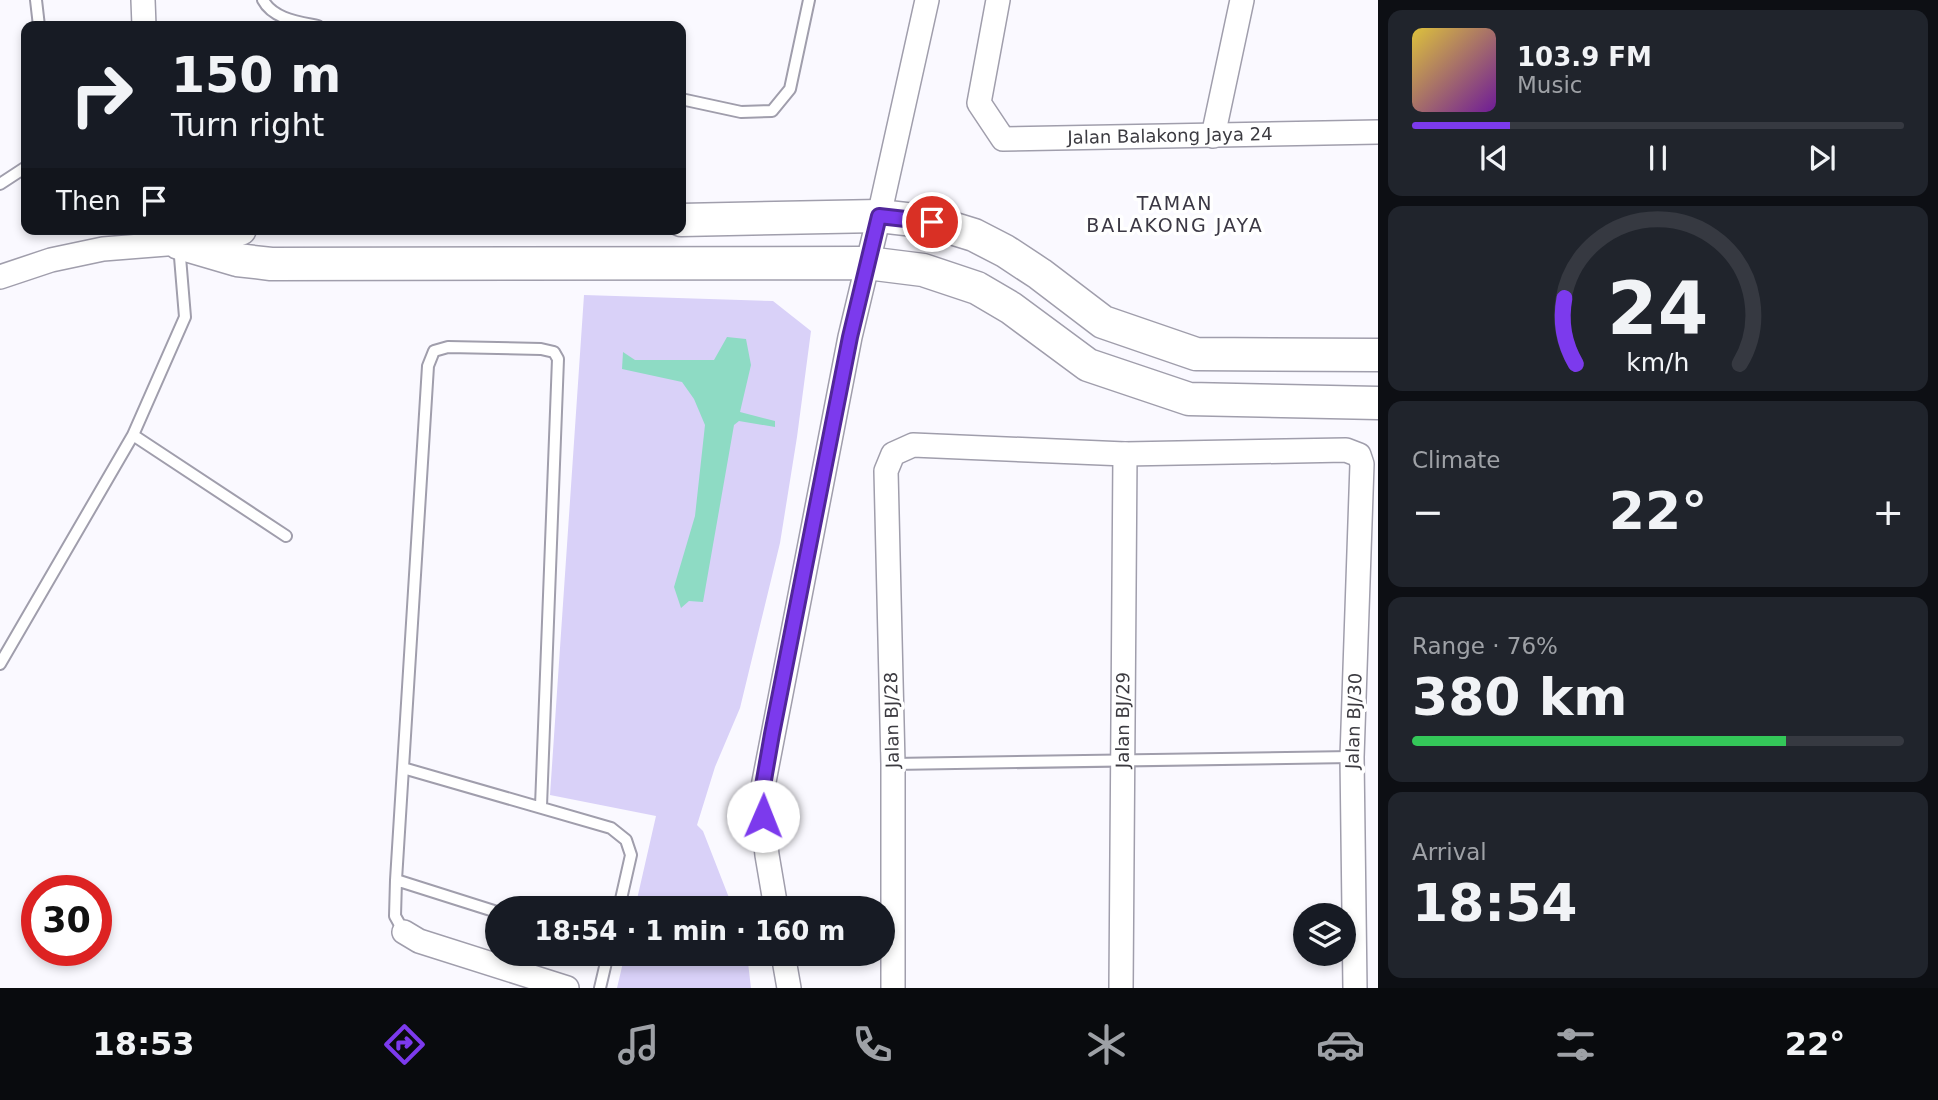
<!DOCTYPE html>
<html lang="en">
<head>
<meta charset="utf-8">
<style>
	body { margin:0; font-family:"DejaVu Sans",sans-serif; background:#20242c; color:#f1f3f6; height:100vh; display:flex; flex-direction:column; font-size:26px; white-space:nowrap }
	* { box-sizing:border-box; margin:0 }
	p { font-size:23px; color:#9ea1a6 }
	.icon { flex:none; width:38px; height:38px; fill:none; stroke:currentColor; stroke-width:2; stroke-linecap:round; stroke-linejoin:round }
	.map { position:relative; flex:1; overflow:hidden }
	.side { display:flex; flex-direction:column; gap:10px; padding:10px; background:#0d0f14; width:560px }
	.side>* { flex:none }
	.banner { position:absolute; left:21px; top:21px; width:665px; height:214px; border-radius:14px; box-shadow:0 4px 10px #0003; background:#171b24; color:#f1f3f6; overflow:hidden }
	.controls { position:absolute; left:1293px; top:903px; display:grid; gap:14px }
	.controls a { display:grid; place-items:center; width:63px; height:63px; border-radius:50%; background:#171b24; box-shadow:0 4px 10px #0003; font-size:35px }
	.speed { position:absolute; left:21px; top:875px; display:flex; gap:14px; font-size:35px; font-weight:700; text-align:center }
	.speed>* { display:grid; place-content:center; width:91px; height:91px; border-radius:50%; background:#171b24; box-shadow:0 4px 10px #0003; line-height:1 }
	.speed .limit { border:10px solid #d22; background:#fff; color:#111 }
	.pin { position:absolute; display:grid; place-items:center; width:60px; height:60px; color:#fff; margin:-30px; border:4px solid #fff; border-radius:50%; box-shadow:0 2px 7px #0007 }
	.me { position:absolute; width:77px; margin:-38px; rotate:1deg; stroke-linejoin:round; filter:drop-shadow(0 0 5px #0008) }
	.turn { display:flex; align-items:center; gap:24px; height:147px; padding:0 35px; font-size:32px }
	.turn .icon { width:91px; height:91px; stroke-width:2.5 }
	.turn b { display:block; font-size:49px; line-height:60px }
	.then { display:flex; align-items:center; height:66px; padding:0 35px; background:#0003; gap:14px; font-size:26px }
	.big { font-size:52px; font-weight:700; line-height:1.1 }
	.side .tile { flex:1; display:flex; flex-direction:column; justify-content:center; gap:10px; min-width:0; padding:0 24px; border-radius:14px; background:#20242c }
	.side .dial { align-items:center; gap:0 }
	.dial svg { height:182px; overflow:visible; fill:none; stroke:#363941; stroke-width:7; stroke-linecap:round; text-anchor:middle }
	.dial text { fill:#f1f3f6; stroke:none }
	.song { display:flex; align-items:center; gap:21px }
	.cover { width:84px; height:84px; border-radius:10px; background:linear-gradient(135deg,hsl(50 70% 55%),hsl(280 70% 35%)) }
	.played { height:7px; border-radius:4px; background:linear-gradient(90deg,#7c3aed 20%,#363941 20%) }
	.keys { display:flex; justify-content:space-around; direction:ltr }
	.heat { display:flex; justify-content:space-between; align-items:center; font-size:38px; direction:ltr }
	.charge { height:10px; border-radius:5px; background:linear-gradient(90deg,#34c759 76%,#363941 0) }
	.trip { position:absolute; left:485px; top:896px; width:410px; height:70px; border-radius:35px; background:#171b24; box-shadow:0 4px 10px #0003; font-weight:700; line-height:70px; text-align:center }
	.dock { display:flex; height:112px; justify-content:space-around; align-items:center; background:#090b0e; color:#9ea1a6 }
	.dock .icon { width:49px; height:49px }
	.dock .selected { color:#7c3aed }
	.dock b { font-size:32px; color:#f1f3f6 }
	main { display:flex; flex:1; min-height:0 }
	.map>svg:first-child { display:block }
	.green { fill:#d9d1f8 }
	.water { fill:#8edbc4 }
	.lines { fill:none; stroke-linecap:round; stroke-linejoin:round }
	.lane-casing { stroke:#a09eac; stroke-width:14 }
	.street-casing { stroke:#a09eac; stroke-width:26 }
	.secondary-casing { stroke:#a09eac; stroke-width:35 }
	.lane { stroke:#fff; stroke-width:10 }
	.street { stroke:#fff; stroke-width:23 }
	.secondary { stroke:#fff; stroke-width:32 }
	.route-casing { stroke:#51269a; stroke-width:18 }
	.route { stroke:#7c3aed; stroke-width:12 }
	.labels { text-anchor:middle; stroke-width:7; stroke-linejoin:round; paint-order:stroke }
	.street-label { font-size:18px; fill:#3c3b41; stroke:#fff }
	.neighbourhood-label { font-size:19px; letter-spacing:2px; fill:#3b3844; stroke:#fff }
</style>
</head>
<body>
<main>
<div class="map">
<svg width="1378" height="988" viewBox="0 0 1378 988">
	<rect width="100%" height="100%" fill="#faf9ff"/>
	<path class="green" d="M584 295 773 301 811 331 797 437 780 543 740 708 715 767 697 825 703 831 733 908H635L656 816 550 795Z
		M625 954H747L751 988H617Z"/>
	<path class="water" d="M727 337 746 339 751 365 740 412 775 421V427L739 421 734 425 703 602 689 601 681 608 674 587 695 516 705 425 694 399 682 382 622 369 623 352 635 360H714Z"/>
	<g class="lines">
		<g class="lane-casing">
			<path id="lane" d="M36 0 39 26
				M263 0C273 19 299 22 318 26
				M681 99 741 112 772 111 790 89 809 0
				M0 184 26 167
				M133 435 286 536
				M0 664 133 435 185 317 179 245
				M893 764 1352 757
				M403 768 611 828 626 840 631 855 619 908
				M396 880 497 912
				M404 932 395 916 396 880 428 366 434 351 448 347 541 349 554 352 558 359 541 806
				M600 988 608 954"/>
		</g>
		<g class="street-casing">
			<g id="street">
				<path d="M143 0 144 26"/>
				<path id="s1" d="M998 0 979 103 1003 139 1378 132"/>
				<path d="M1213 136 1242 0"/>
				<path d="M0 277 51 260 103 249 179 243 176 230"/>
				<path d="M776 908 767 855 761 797 850 337 879 216 927 0"/>
				<path d="M404 932 419 941 567 988"/>
				<path d="M783 954 789 988"/>
				<path d="M893 988V764L886 471 893 454 913 445 1125 454 1346 450 1359 455 1362 464 1352 757 1355 988"/>
				<path id="s2" d="M1121 988 1125 454"/>
			</g>
		</g>
		<g class="secondary-casing">
			<path id="secondary" d="M681 220 879 216 932 222 974 235 1005 251 1040 274 1103 322 1196 354 1378 355
				M179 243 237 260 271 264 867 263 923 270 977 288 1011 308 1088 365 1189 399 1378 403
				M180 243 240 229"/>
		</g>
		<use href="#lane" class="lane"/>
		<use href="#street" class="street"/>
		<use href="#secondary" class="secondary"/>
	</g>
	<g class="lines">
		<g class="route-casing">
			<path id="route" d="M763 816 761 797 772 734 850 337 879 216 932 222"/>
		</g>
		<use href="#route" class="route"/>
	</g>
	<g class="labels">
		<g class="street-label">
			<text dy="6" stroke="none"><textPath href="#s1" startOffset="315">Jalan Balakong Jaya 24</textPath></text>
			<text transform="translate(892 720) rotate(-91)" y="6">Jalan BJ/28</text>
			<text dy="6" stroke="none"><textPath href="#s2" startOffset="268">Jalan BJ/29</textPath></text>
			<text transform="translate(1354 721) rotate(-88)" y="6">Jalan BJ/30</text>
		</g>
		<g class="neighbourhood-label">
			<text x="1175" y="210">TAMAN<tspan x="1175" dy="22">BALAKONG JAYA</tspan></text>
		</g>
	</g>
</svg>
<div class="controls">
<a><svg class="icon" aria-label="layers" viewBox="0 0 24 24"><path d="M12 4l9 5-9 5-9-5zM3 14l9 5 9-5"/></svg></a>
</div>
<div class="speed"><div class="limit">30</div></div>
<div class="pin" style="left:932px;top:222px;background:#d93025"><svg class="icon" aria-label="arrive" viewBox="0 0 24 24"><path d="M6 21V4h12l-3 4 3 4H6"/></svg></div>
<svg class="me" style="left:763px;top:816px" viewBox="-20 -20 40 40"><circle r="19" fill="#fff"/><path d="M0-13L10 11 0 6-10 11z" fill="#7c3aed"/></svg>
<div class="trip">18:54 · 1 min · 160 m</div>
<div class="banner">
<div class="turn"><svg class="icon" aria-label="right" viewBox="0 0 24 24"><path d="M7 20v-9h11M14 6l5 5-5 5"/></svg><div><b>150 m</b>Turn right</div></div>
<div class="then">Then<svg class="icon" aria-label="arrive" viewBox="0 0 24 24"><path d="M6 21V4h12l-3 4 3 4H6"/></svg></div>
</div>
</div>
<section class="side">
<div class="tile">
<div class="song"><i class="cover"></i><div><b>103.9 FM</b><p>Music</p></div></div>
<div class="played"></div>
<div class="keys"><svg class="icon" aria-label="previous" viewBox="0 0 24 24"><path d="M18 5L8 12l10 7zM5 5v14"/></svg><svg class="icon" aria-label="pause" viewBox="0 0 24 24"><path d="M8 5v14M16 5v14"/></svg><svg class="icon" aria-label="next" viewBox="0 0 24 24"><path d="M6 5l10 7-10 7zM19 5v14"/></svg></div>
</div>
<div class="tile dial"><svg viewBox="0 0 100 80">
<path d="M14 69A42 42 0 1 1 86 69"/>
<path d="M14 69A42 42 0 0 1 9 40" stroke="#7c3aed"/>
<text x="50" y="56" font-size="32" font-weight="700">24</text>
<text x="50" y="72" font-size="11">km/h</text>
</svg></div>
<div class="tile"><p>Climate</p>
<div class="heat"><a>−</a><b class="big">22°</b><a>+</a></div>
</div>
<div class="tile"><p>Range · 76%</p><b class="big">380 km</b><div class="charge"></div></div>
<div class="tile"><p>Arrival</p><b class="big">18:54</b></div>
</section>
</main>
<nav class="dock">
<b>18:53</b>
<svg class="icon selected" aria-label="directions" viewBox="0 0 24 24"><path d="M12 3l9 9-9 9-9-9zM9 14v-3h6M13 9l2 2-2 2"/></svg>
<svg class="icon" aria-label="music" viewBox="0 0 24 24"><path d="M9 18V5l10-2v13"/><circle cx="6" cy="18" r="3"/><circle cx="16" cy="16" r="3"/></svg>
<svg class="icon" aria-label="phone" viewBox="0 0 24 24"><path d="M5 4h4l2 5-3 2q2 4 5 5l2-3 5 2v4C11 20 4 13 5 4z"/></svg>
<svg class="icon" aria-label="climate" viewBox="0 0 24 24"><path d="M12 3v18M4 7l16 10M4 17L20 7"/></svg>
<svg class="icon" aria-label="car" viewBox="0 0 24 24"><path d="M5 17H2v-5l4-1 3-4h7l3 4 3 1v5h-3M9 17h6M6 11h13"/><circle cx="7" cy="17" r="2"/><circle cx="17" cy="17" r="2"/></svg>
<svg class="icon" aria-label="filters" viewBox="0 0 24 24"><path d="M4 7h16M4 17h16"/><circle cx="9" cy="7" r="2"/><circle cx="15" cy="17" r="2"/></svg>
<b>22°</b>
</nav>
</body>
</html>
